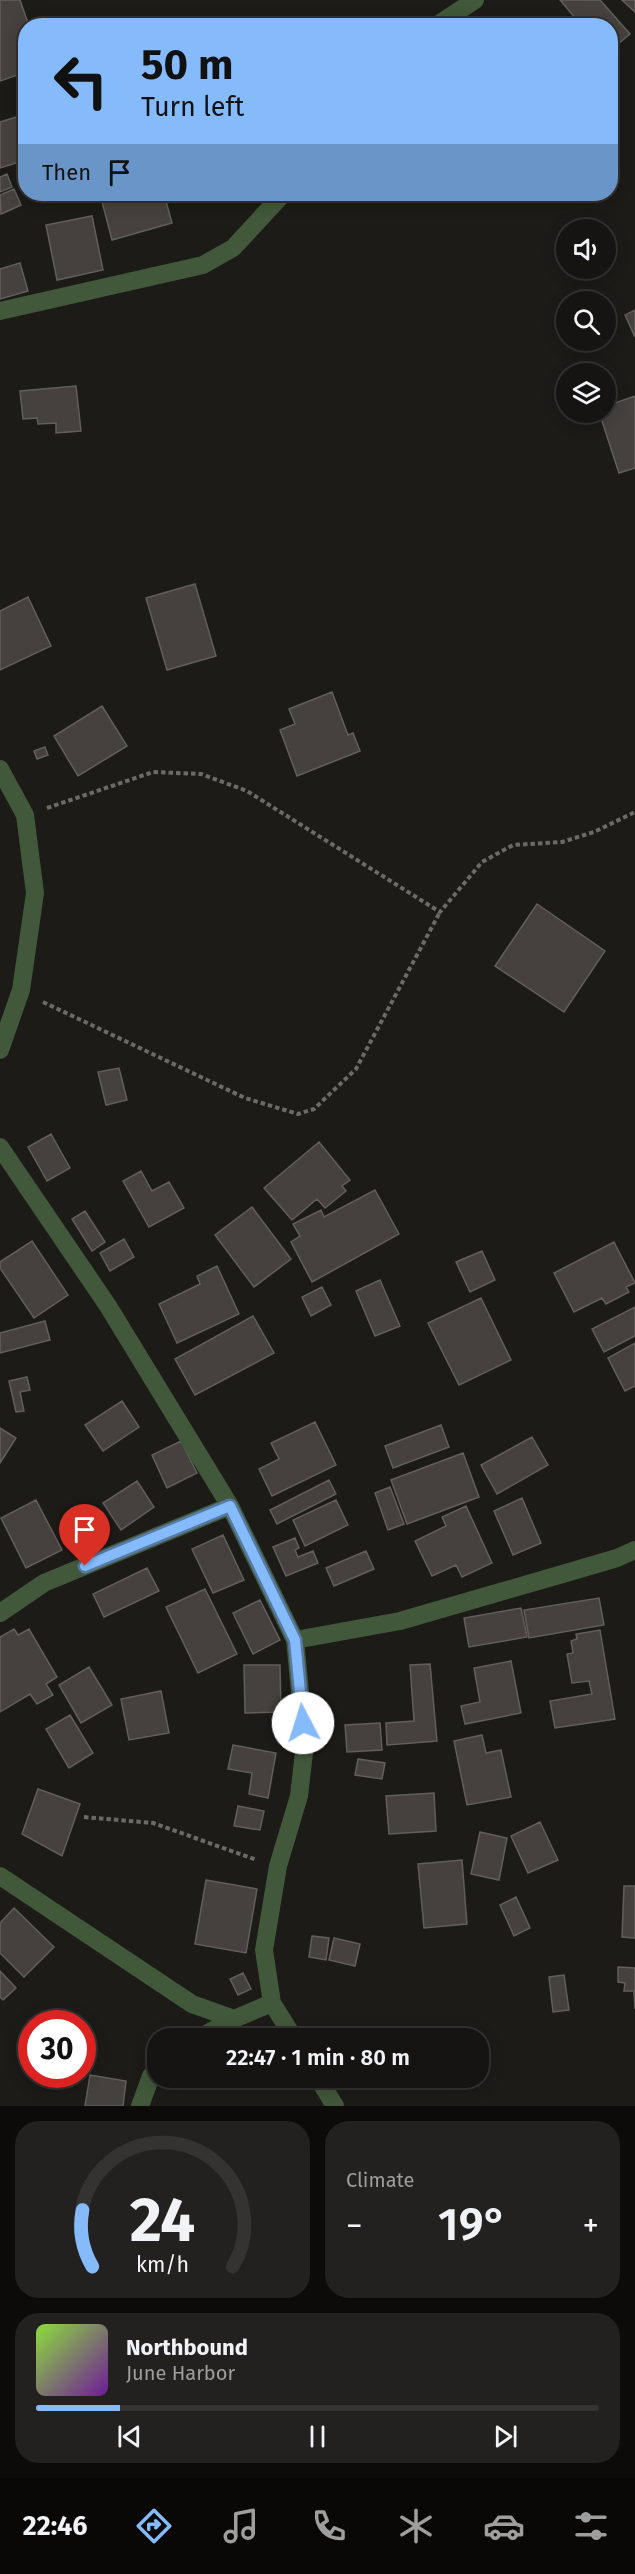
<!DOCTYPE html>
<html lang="en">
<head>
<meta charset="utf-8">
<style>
	body { margin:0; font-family:"Fira Sans",sans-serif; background:#232120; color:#f1f3f6; height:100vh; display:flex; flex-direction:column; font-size:22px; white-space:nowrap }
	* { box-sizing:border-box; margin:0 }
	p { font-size:20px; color:#9e9e9f }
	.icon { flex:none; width:33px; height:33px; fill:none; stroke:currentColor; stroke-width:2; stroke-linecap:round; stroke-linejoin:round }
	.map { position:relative; height:2106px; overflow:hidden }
	.sheet { display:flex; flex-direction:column; gap:15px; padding:15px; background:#0c0b0a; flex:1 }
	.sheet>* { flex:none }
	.guide { position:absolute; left:18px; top:18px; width:600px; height:183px; border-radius:24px; box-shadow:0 3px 15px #0003,0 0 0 2px #353332; background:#85bbfb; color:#111; overflow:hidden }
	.controls { position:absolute; left:556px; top:219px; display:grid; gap:12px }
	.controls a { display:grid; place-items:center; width:60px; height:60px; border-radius:50%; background:#161412; box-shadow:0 3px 15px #0003,0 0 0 2px #353332; font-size:30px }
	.speed { position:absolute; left:18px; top:2010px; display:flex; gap:12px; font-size:30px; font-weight:700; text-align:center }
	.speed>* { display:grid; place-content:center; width:78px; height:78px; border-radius:50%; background:#161412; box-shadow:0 3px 15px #0003,0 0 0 2px #353332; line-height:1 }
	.speed .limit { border:9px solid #d22; background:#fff; color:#111 }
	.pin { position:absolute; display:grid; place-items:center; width:51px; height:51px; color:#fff; margin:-62px -26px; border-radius:50% 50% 50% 0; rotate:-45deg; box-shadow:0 0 6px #0007 }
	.pin .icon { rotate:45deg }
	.me { position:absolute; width:66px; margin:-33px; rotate:355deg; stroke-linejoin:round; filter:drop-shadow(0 0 4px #0008) }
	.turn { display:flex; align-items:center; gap:21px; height:126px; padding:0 24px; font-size:27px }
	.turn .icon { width:78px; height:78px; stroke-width:2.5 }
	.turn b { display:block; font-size:42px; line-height:51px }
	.then { display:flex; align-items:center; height:57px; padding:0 24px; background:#0003; gap:12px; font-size:22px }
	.big { font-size:45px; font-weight:600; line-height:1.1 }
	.sheet .tile { flex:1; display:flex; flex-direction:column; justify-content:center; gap:9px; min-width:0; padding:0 21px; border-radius:24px; background:#232120 }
	.sheet .dial { align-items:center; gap:0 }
	.dial svg { height:156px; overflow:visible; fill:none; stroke:#353332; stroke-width:7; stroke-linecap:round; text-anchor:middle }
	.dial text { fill:#f1f3f6; stroke:none }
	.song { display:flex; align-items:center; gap:18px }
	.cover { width:72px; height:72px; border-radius:9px; background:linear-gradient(135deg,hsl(90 70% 55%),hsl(280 70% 35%)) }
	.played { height:6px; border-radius:3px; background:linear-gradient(90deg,#85bbfb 15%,#353332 15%) }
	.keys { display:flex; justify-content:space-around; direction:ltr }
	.heat { display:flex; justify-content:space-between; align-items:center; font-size:33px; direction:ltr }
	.sheet .tiles { flex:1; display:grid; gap:15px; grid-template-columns:1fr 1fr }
	.tile:last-child { grid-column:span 2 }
	.trip { position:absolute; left:147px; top:2028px; width:342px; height:60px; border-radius:24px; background:#161412; box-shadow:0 3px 15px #0003,0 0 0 2px #353332; font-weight:600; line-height:60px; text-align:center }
	.menu { display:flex; height:96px; justify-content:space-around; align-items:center; background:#090807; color:#9e9e9f }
	.menu .icon { width:42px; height:42px }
	.menu .selected { color:#85bbfb }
	.menu b { font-size:27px; color:#f1f3f6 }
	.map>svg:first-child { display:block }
	.building { fill:#46413e; stroke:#635e5b; stroke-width:1.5 }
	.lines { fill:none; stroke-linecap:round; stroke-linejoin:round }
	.path { stroke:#6c6a67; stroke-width:4; stroke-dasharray:4.5 3; stroke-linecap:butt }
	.minor { stroke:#41583a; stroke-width:18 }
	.route-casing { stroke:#567aa3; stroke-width:15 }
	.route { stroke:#85bbfb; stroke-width:10 }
</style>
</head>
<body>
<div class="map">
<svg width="635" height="2106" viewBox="0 0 635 2106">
	<rect width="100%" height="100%" fill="#1d1b18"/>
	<path class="building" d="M0 0H20L29 26H26V72L0 81Z
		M560 0H600L630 34 610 51V26H582Z
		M622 0H635V12Z
		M26 114V160L0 168V122Z
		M7 174 12 187 0 192V177Z
		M14 189 21 205 1 214 0 195Z
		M100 194H164L172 223 112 240Z
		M92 216 103 270 57 280 46 225Z
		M20 263 28 291 0 299V269Z
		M635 310V337L625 315Z
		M76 386 81 431 56 433V423L38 424 37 418 23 419 20 391Z
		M635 396V468L619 473 599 412H606V406Z
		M195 584 216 656 167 670 146 598Z
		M28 597 51 646 0 670V611Z
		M332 692 348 735 353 733 360 751 297 776 280 730 295 724 289 709Z
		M102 706 127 746 78 776 54 736Z
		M45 747 48 755 37 759 34 751Z
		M537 904 605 951 564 1012 495 966Z
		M119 1068 127 1100 106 1105 98 1072Z
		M51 1134 70 1168 47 1181 28 1147Z
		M319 1142 350 1180 342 1186 346 1191 325 1208 317 1199 292 1220 264 1188Z
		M141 1171 152 1191 169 1182 184 1208 149 1227 123 1181Z
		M375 1190 399 1234 312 1282 291 1242 300 1236 293 1224 321 1210 324 1217Z
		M252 1207 291 1259 254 1287 215 1235Z
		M85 1211 105 1242 92 1251 72 1219Z
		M124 1239 134 1257 110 1271 100 1253Z
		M32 1241 68 1295 34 1318 0 1268V1262Z
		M614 1242 635 1283 626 1287 629 1292 606 1304 602 1298 574 1312 554 1273Z
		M482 1251 495 1280 470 1292 456 1262Z
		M217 1266 239 1314 177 1343 159 1304 200 1284 197 1276Z
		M380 1280 400 1326 375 1336 356 1291Z
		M322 1287 331 1305 311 1316 302 1297Z
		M481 1298 511 1360 459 1385 428 1323Z
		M635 1307V1336L604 1352 592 1329Z
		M253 1316 274 1353 195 1395 175 1359Z
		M45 1321 50 1340 0 1353V1333Z
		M635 1343V1386L625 1391 608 1358Z
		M27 1377 30 1390 20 1392 24 1411 16 1412 9 1381Z
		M122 1401 139 1427 103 1451 85 1425Z
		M315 1422 336 1465 272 1496 259 1469 279 1459 271 1443Z
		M441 1425 449 1447 393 1468 385 1446Z
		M0 1428 16 1438 0 1463Z
		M532 1437 548 1465 497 1494 481 1465Z
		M181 1441 197 1473 167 1488 152 1455Z
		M463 1453 479 1497 407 1524 391 1480Z
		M329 1480 336 1494 277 1524 270 1510Z
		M137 1481 154 1507 121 1530 103 1503Z
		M390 1487 404 1524 388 1530 375 1493Z
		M522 1498 541 1543 513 1555 494 1511Z
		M36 1500 62 1550 26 1568 1 1518Z
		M336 1500 348 1525 305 1546 293 1520Z
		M466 1506 492 1563 462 1577 456 1565 432 1576 415 1541 446 1526 442 1517Z
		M223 1535 244 1580 213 1593 192 1549Z
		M295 1538 299 1548 295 1550 298 1557 313 1551 318 1563 286 1576 273 1547Z
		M366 1551 374 1569 334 1586 326 1568Z
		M147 1568 159 1591 104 1617 93 1594Z
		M205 1589 237 1654 198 1673 166 1607Z
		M599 1598 604 1625 529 1638 524 1610Z
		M260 1600 280 1640 253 1654 233 1613Z
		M521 1608 527 1637 469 1647 464 1618Z
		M14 1629 18 1635 29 1629 57 1677 46 1684 53 1695 37 1704 30 1694 0 1712V1637Z
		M600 1630 615 1719 555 1728 550 1701 592 1694 589 1681 572 1683 567 1654 573 1653 571 1641 577 1639 576 1634Z
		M511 1661 521 1713 465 1724 461 1706 480 1702 474 1668Z
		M430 1664 437 1741 387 1745 386 1723 414 1721 410 1665Z
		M244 1665H280L281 1712 245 1713Z
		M89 1667 112 1705 81 1723 59 1685Z
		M161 1691 169 1733 129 1740 121 1699Z
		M70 1715 93 1753 69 1768 46 1729Z
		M380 1723 382 1750 347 1752 345 1725Z
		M482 1735 486 1753 501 1750 511 1797 467 1805 454 1741Z
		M233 1745 276 1753 268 1798 249 1794 252 1773 228 1769Z
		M358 1759 385 1763 382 1779 355 1775Z
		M38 1789 80 1804 62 1856 22 1834Z
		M434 1793 436 1831 389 1834 386 1796Z
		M238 1806 264 1811 260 1830 234 1826Z
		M540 1822 558 1860 528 1873 511 1836Z
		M480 1832 507 1838 499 1880 471 1874Z
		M462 1860 467 1924 424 1928 418 1864Z
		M206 1880 257 1889 246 1953 195 1944Z
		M624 1886H635V1938L622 1937Z
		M516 1897 530 1928 514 1936 500 1905Z
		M14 1908 54 1947 24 1977 0 1953V1923Z
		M312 1936 329 1938 326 1960 309 1957Z
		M334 1938 360 1944 355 1966 329 1960Z
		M618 1967 635 1968V2009L634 1991H624L625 1983 618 1982Z
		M0 1971 16 1988 3 2000 0 1997Z
		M243 1973 251 1989 238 1995 230 1979Z
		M564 1975 569 2010 553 2012 549 1977Z
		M369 2031 372 2038H351Z
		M90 2075 126 2081 123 2106H85Z
		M346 2078H373L351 2088Z"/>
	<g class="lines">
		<path class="path" d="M47 808 153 772 201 774 247 791 440 912 482 862 513 845 562 842 594 832 635 812
			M43 1002 245 1098 298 1114 314 1109 356 1069 440 912
			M84 1817 153 1823 257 1860"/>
		<path class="minor" d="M436 26 475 0
			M0 311 203 265 233 248 283 194
			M0 769 25 815 35 893 21 990 0 1050
			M0 1147 108 1306 230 1506 295 1640 305 1744 299 1796 278 1866 264 1950 272 2003 294 2038
			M0 1613 44 1583 230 1506
			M295 1640 400 1621 559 1575 617 1558 635 1550
			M0 1876 192 2004 234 2019
			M199 2038 234 2019 272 2003
			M318 2078 335 2106
			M140 2106 151 2076 158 2068"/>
	</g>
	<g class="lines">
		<g class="route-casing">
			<path id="route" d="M85 1566 230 1506 295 1640 303 1723"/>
		</g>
		<use href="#route" class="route"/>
	</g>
</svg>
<div class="controls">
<a><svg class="icon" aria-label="sound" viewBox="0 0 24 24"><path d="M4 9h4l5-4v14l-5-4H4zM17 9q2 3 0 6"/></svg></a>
<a><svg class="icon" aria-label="search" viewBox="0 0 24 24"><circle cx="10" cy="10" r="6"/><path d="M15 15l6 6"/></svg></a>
<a><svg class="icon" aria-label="layers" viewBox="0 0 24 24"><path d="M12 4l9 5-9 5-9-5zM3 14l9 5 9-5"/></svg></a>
</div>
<div class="speed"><div class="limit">30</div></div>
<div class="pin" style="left:85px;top:1566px;background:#d93025"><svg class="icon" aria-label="arrive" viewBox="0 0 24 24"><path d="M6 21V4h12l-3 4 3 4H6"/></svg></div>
<svg class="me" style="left:303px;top:1723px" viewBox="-20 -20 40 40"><circle r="19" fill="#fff"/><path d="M0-13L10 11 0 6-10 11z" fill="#85bbfb"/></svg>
<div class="trip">22:47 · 1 min · 80 m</div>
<div class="guide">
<div class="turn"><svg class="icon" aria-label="left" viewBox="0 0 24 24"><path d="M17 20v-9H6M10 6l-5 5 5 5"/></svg><div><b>50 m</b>Turn left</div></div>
<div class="then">Then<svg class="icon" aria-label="arrive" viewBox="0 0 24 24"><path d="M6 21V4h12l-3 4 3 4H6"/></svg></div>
</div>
</div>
<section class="sheet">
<div class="tiles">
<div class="tile dial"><svg viewBox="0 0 100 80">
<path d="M14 69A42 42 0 1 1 86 69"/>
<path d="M14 69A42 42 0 0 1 9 40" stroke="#85bbfb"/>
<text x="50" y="56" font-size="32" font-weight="700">24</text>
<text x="50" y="72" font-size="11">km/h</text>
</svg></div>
<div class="tile"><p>Climate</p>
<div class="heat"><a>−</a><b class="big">19°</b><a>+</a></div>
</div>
<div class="tile">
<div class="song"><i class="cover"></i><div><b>Northbound</b><p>June Harbor</p></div></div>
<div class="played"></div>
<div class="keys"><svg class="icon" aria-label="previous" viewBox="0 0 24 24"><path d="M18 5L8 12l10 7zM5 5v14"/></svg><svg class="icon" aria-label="pause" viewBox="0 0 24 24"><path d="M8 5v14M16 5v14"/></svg><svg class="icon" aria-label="next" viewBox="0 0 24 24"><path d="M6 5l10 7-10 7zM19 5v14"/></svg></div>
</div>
</div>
</section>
<nav class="menu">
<b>22:46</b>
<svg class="icon selected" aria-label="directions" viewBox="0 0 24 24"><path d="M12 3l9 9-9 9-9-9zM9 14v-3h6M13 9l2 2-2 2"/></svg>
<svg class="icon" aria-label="music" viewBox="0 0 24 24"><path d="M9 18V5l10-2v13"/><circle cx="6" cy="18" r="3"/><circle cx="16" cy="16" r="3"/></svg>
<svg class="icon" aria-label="phone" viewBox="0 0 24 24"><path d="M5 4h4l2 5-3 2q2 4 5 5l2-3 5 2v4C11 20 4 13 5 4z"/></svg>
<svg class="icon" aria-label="climate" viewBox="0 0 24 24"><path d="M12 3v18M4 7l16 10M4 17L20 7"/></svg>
<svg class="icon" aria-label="car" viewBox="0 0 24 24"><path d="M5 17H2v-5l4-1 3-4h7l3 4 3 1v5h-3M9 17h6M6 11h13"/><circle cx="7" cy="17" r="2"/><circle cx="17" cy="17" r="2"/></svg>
<svg class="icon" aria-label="filters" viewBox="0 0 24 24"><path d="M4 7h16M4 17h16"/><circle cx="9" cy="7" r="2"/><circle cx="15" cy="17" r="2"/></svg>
</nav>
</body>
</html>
